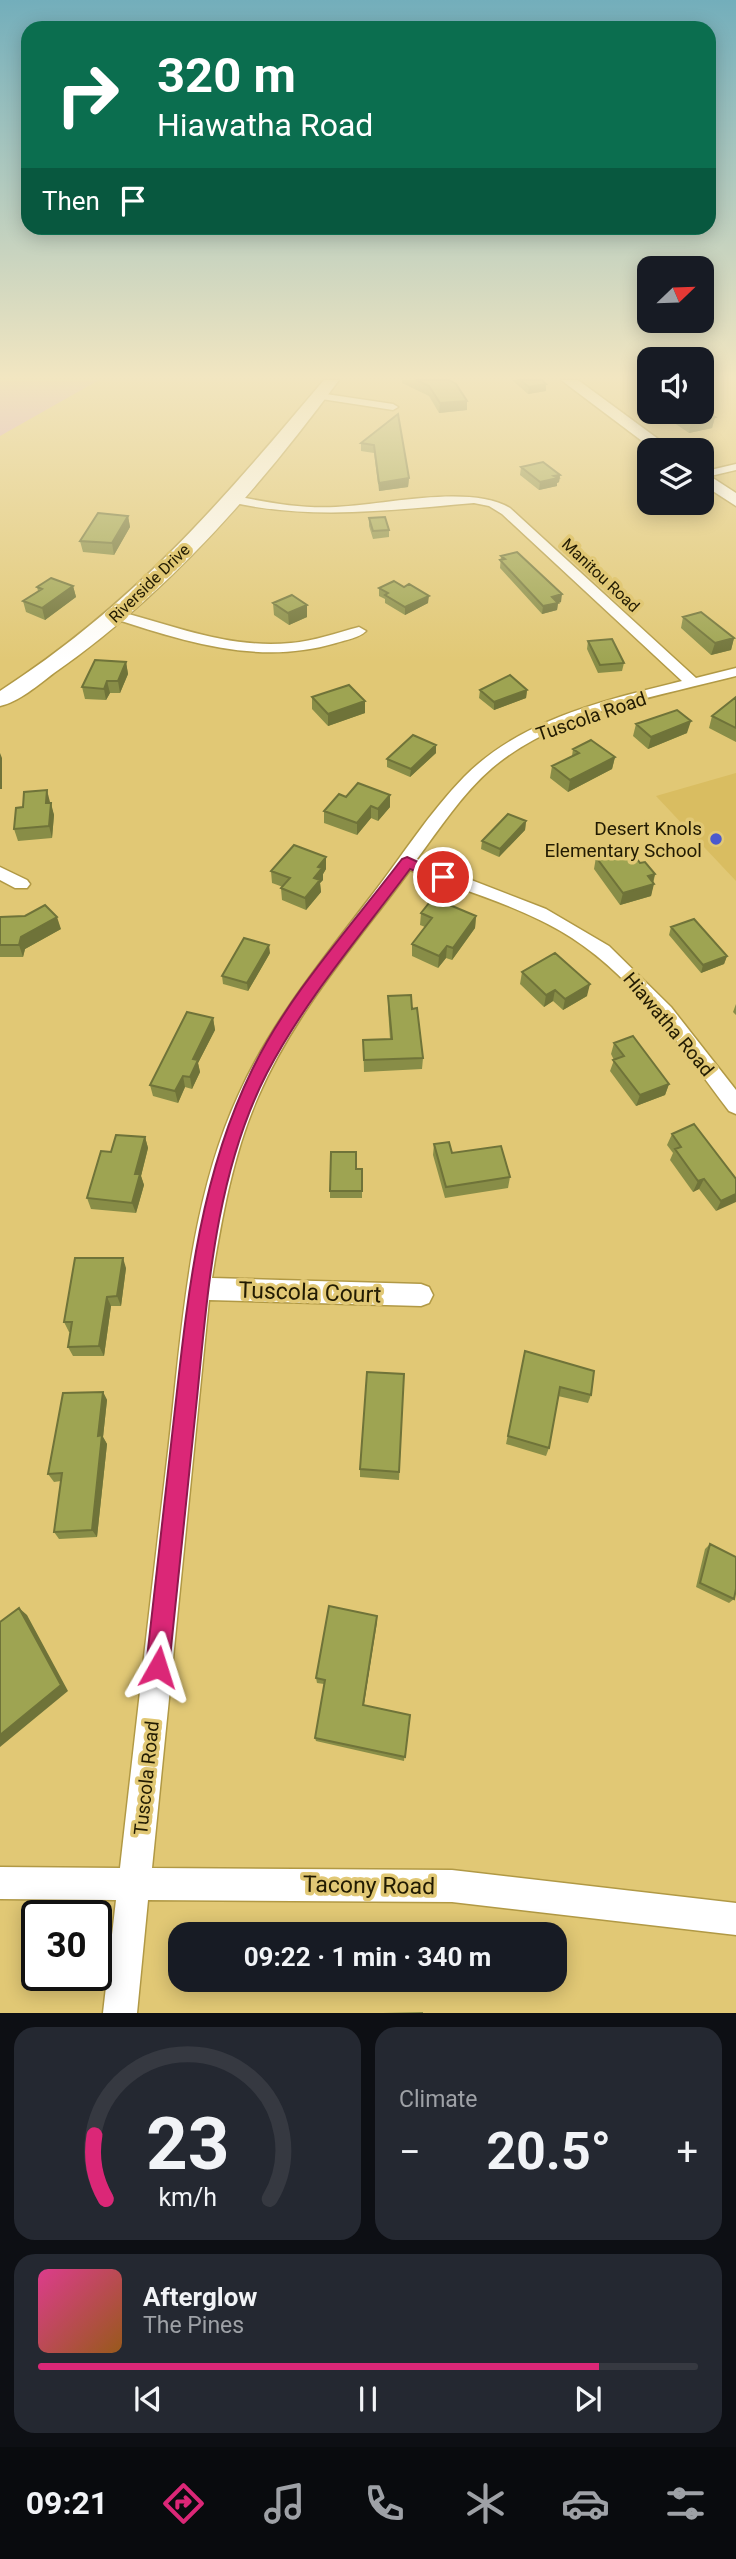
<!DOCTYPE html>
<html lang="en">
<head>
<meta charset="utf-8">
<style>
	body { margin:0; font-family:Roboto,sans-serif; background:#242831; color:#f1f3f6; height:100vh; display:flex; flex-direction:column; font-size:26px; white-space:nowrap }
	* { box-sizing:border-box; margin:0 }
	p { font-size:23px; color:#9ea1a6 }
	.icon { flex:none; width:38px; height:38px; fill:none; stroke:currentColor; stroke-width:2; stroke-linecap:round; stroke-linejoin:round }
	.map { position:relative; height:2013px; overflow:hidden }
	.sheet { display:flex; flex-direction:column; gap:14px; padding:14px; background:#0d0f14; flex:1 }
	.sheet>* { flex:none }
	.banner { position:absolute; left:21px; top:21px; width:695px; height:214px; border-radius:21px; box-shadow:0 4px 18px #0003; background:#0b6e4f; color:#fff; overflow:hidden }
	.needle { width:46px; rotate:67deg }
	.controls { position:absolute; left:637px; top:256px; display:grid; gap:14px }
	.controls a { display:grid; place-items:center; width:77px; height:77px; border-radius:14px; background:#171b24; box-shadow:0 4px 18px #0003; font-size:35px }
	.speed { position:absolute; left:21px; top:1900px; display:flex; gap:14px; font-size:35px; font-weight:700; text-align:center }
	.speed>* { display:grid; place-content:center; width:91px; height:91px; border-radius:50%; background:#171b24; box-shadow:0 4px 18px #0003; line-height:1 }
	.speed .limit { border:4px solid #111; border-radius:10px; background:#fff; color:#111 }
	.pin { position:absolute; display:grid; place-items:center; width:60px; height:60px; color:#fff; margin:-30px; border:4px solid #fff; border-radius:50%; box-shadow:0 2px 7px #0007 }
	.me { position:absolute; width:77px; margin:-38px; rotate:6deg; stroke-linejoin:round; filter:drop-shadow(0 0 5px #0008) }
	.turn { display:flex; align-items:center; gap:24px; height:147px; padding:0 21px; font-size:32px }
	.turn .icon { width:91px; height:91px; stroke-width:2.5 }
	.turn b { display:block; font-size:49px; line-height:60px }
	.then { display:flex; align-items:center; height:66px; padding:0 21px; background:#0003; gap:14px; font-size:26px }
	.big { font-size:52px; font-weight:700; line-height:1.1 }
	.sheet .widget { flex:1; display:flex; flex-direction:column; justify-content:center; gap:10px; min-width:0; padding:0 24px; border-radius:21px; background:#242831 }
	.sheet .dial { align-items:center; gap:0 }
	.dial svg { height:182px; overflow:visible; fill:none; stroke:#363941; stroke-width:7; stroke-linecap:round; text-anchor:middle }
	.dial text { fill:#f1f3f6; stroke:none }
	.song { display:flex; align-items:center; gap:21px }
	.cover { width:84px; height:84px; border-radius:10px; background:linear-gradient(135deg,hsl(330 70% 55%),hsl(30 70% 35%)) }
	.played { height:7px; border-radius:4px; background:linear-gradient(90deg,#db2777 85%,#363941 85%) }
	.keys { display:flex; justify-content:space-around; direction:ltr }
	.heat { display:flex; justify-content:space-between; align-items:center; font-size:38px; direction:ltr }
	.sheet .tiles { flex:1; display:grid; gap:14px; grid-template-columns:1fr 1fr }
	.widget:last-child { grid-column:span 2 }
	.trip { position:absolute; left:168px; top:1922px; width:399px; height:70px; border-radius:21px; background:#171b24; box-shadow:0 4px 18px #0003; font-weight:700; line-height:70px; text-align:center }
	.tab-bar { display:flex; height:112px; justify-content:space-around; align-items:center; background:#090b0e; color:#9ea1a6 }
	.tab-bar .icon { width:49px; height:49px }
	.tab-bar .selected { color:#db2777 }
	.tab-bar b { font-size:32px; color:#f1f3f6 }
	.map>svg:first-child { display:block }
	.built { fill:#d9bd61 }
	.green { fill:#daa1d0 }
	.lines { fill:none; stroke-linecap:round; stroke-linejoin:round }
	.street-casing { stroke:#b19945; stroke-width:3 }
	.secondary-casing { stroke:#b19945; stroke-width:3 }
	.street { fill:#fff; fill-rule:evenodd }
	.secondary { fill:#fff; fill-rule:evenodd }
	.wall { fill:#888d47 }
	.shaded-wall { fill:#6f7339 }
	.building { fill:#9ea452; stroke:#6f7339; stroke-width:2 }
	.route { fill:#db2777; stroke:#8e194d; stroke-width:2 }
	.poi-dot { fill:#4a59ce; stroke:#e1c875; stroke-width:2.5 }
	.labels { text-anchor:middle; stroke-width:7; stroke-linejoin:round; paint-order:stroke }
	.far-street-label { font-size:16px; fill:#221b02; stroke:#e1c875 }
	.street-label { font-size:19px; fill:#221b02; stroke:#e1c875 }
	.poi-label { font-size:19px; fill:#221b02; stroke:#e1c875; text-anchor:end }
	.near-street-label { font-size:23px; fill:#221b02; stroke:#e1c875 }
</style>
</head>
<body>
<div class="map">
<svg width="736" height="2013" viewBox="0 0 736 2013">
	<rect width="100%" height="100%" fill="#e1c875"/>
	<path class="built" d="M736 773V881L656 796Z"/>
	<path class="green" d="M0 380H99L0 436Z"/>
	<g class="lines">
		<g class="street-casing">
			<path id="street" d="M319 393 393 404 398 407 393 410 315 398V394Z
				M736 464V470L702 478V472Z
				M230 495C265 502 301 509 336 507 385 505 469 484 510 508L696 678 736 668V676C655 697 559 712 492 768 462 794 440 828 417 859L546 909 609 946 671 1007 736 1090V1114L729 1111C682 1049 638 981 572 938 522 906 464 891 410 870 356 943 294 1013 258 1097 233 1154 222 1217 212 1278L421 1284 429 1287 433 1295 429 1303 421 1306 209 1300 152 1868 452 1870 736 1903V1935L452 1902 148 1900 137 2013H103L116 1900 0 1899V1867L120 1868C136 1726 152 1585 169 1443 182 1328 189 1203 238 1096 271 1022 323 959 372 895 402 856 429 813 464 777 521 719 606 700 682 681L502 514 489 506 474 503C390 510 309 521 226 501V497Z
				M117 611C176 626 229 649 291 643 314 641 336 633 359 627L366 631C359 638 346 640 336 643 259 666 186 642 112 618V612Z
				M0 867 27 880 30 884 27 888H15L0 880Z"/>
		</g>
		<g class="secondary-casing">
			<path id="secondary" d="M324 380H339C259 489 165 596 54 673 38 685 19 702 0 706V691C136 603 221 502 324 380Z
				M561 380H578L673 450H654Z
				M702 471 736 493V506L702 484Z"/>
		</g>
		<use href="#street" class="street"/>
		<use href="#secondary" class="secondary"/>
	</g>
	<path class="wall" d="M402 380H449L467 410 439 413 429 396 402 383Z
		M512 380H542L546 384V391L528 394Z
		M669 411H702L715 417 712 428 689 433 667 418Z
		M398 414 409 478 408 487 379 491 374 453 361 451V443Z
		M521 467 560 475 559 482 557 483V486L539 490 520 475Z
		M128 516 130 527 114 555 83 552 80 541Z
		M369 518 389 530V537L373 539 369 526Z
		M501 556 561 602 558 603 557 610 542 614 500 568Z
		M73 586 76 597 45 620 26 612 23 601 38 591 37 587Z
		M404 587 428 603 405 615 385 603V599L379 596V588Z
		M273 603 307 617 289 625 274 615Z
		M683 617 734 638 731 650 711 655 681 628Z
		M588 641 624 663 622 671 598 673 587 649Z
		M126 662 128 674 120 693H110L106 700 85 699 82 687Z
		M480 690H527L526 698 494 710 479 698Z
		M312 697 365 701V713L328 726 312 709Z
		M736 697V742L709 728 712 716Z
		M636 724 687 733 648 749 633 736Z
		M436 745V753L410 777 387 767V759Z
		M573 749 615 757 612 769 568 792 550 778 552 766 572 756Z
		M346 797 390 807 378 821 371 818 357 835 324 823V811Z
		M50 803 54 815 52 838 18 841 14 829 23 807Z
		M526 821 525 830 499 857 481 849 482 841Z
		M326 857V869L323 874V880L320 883 321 892 306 910 282 900 281 888 283 887 272 883 271 871Z
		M596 857 640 863 655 874 651 896 620 905 594 869Z
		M421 913 476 916 475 928 452 960 446 958 438 968 412 956V944L425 927 420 925Z
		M0 917 61 929 25 949 23 957H0Z
		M671 927 727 956 724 964 701 973 669 935Z
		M270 953 248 991 223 984 222 976Z
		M522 972 587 996 563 1010 553 1001 544 1007 520 984Z
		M388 996 412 1009 423 1058 422 1069 364 1072 363 1040 390 1039 388 1008Z
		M736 1004V1015L733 1012Z
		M213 1018 215 1030 198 1063 200 1072 192 1089 185 1087 178 1103 153 1096 150 1085Z
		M614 1043 669 1084 665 1095 636 1106 610 1071 614 1060 611 1054Z
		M672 1134 736 1179 716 1211 699 1189 693 1192 670 1160 673 1153 667 1145Z
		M145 1137 148 1148 141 1176 144 1185 136 1213 91 1209 87 1198 111 1152Z
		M434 1144 452 1153 510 1177 508 1188 445 1198 433 1155Z
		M356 1169H362V1198H330V1191Z
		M126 1268 121 1306H111L104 1356H73L68 1347 71 1332H69L64 1322Z
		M525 1351 591 1395 588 1403 558 1396 549 1448 546 1456 506 1444Z
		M404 1374 399 1480 360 1477V1469Z
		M103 1392 107 1400 103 1437 107 1444 97 1537 59 1539 54 1532 61 1481 54 1482 48 1474Z
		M710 1544 734 1599 729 1603 696 1587 705 1549Z
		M377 1616 364 1705 410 1715 404 1761 316 1741 315 1738 324 1684 317 1683 316 1678Z
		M423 2012V2013H383Z"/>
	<path class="shaded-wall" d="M546 384V391L528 394 529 387Z
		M467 401V410L439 413 440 403Z
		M715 417 712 428 689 433 691 422Z
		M560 475 559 482 557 483V486L539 490 540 482Z
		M409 478 408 487 379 491V483Z
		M128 516 130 527 114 555 112 543Z
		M73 586 76 597 45 620 42 608Z
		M562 594 561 602 558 603 557 610 542 614 543 606 552 597Z
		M429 596 428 603 405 615V607Z
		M307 605V617L289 625 288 613Z
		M734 638 731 650 711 655 715 643Z
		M126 662 128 674 120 693 118 681Z
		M107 681 110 693 106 700 104 689Z
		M527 690 526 698 494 710V702Z
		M365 701V713L328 726V714Z
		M691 721 687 733 648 749 651 737Z
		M436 745V753L410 777 411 769Z
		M0 753 2 758V789H0Z
		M615 757 612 769 568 792 570 780Z
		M47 790 50 802 49 815 46 803Z
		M390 795V807L378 821V809Z
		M51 803 54 815 52 838 49 826Z
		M371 806V818L357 835V823Z
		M526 821 525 830 499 857 500 849Z
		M326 857V869L323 874V880L320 883 321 892 306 910 305 898 318 867Z
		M655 874 652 885 654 884 651 896 620 905 623 893 648 876Z
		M476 916 475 928 452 960 453 948Z
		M57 917 61 929 25 949 23 957 19 945 21 937Z
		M269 945 270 953 248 991 247 983Z
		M447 946 446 958 438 968 439 956Z
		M727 956 724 964 701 973 703 965Z
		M590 984 587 996 563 1010 565 999Z
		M555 990 553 1001 544 1007 546 995Z
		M213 1018 215 1030 198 1063 200 1072 192 1089 190 1077 193 1059Z
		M183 1076 185 1087 178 1103 175 1091Z
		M669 1084 665 1095 636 1106 640 1095Z
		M145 1137 148 1148 141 1176 144 1185 136 1213 132 1203 135 1174Z
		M704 1179 699 1189 693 1192 698 1181Z
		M736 1194V1202L716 1211 721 1201Z
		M123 1258 126 1268 121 1306 117 1296Z
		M107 1297 111 1306 104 1356 99 1346Z
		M103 1392 107 1400 103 1437 107 1444 97 1537 92 1530 98 1436Z
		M19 1608 27 1615 68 1691 0 1747V1735Z
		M377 1616V1622L363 1709V1705Z"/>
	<path class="building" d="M416 380H449L456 384 467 401 440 403 429 386Z
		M520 380H542L546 384 529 387Z
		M702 409 715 417 691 422 675 411H702Z
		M398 414 409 478 379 483 374 445 361 443Z
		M543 462 560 475 554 476 558 478 540 482 521 467Z
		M98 513 128 516 112 543 80 541Z
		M385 517 389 530 373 531 369 518Z
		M517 552 562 594 552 597 558 603 543 606 500 560 505 559 501 556Z
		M51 578 73 586 42 608 23 601 42 589 37 587Z
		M394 581 404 587 409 584 429 596 405 607 385 595 388 593 379 588Z
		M292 595 307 605 288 613 273 603Z
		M701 612 734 638 715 643 683 617Z
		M612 639 624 663 600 665 588 641Z
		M95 660 126 662 118 681H107L104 689 82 687Z
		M510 675 527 690 494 702 480 690Z
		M349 685 365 701 328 714 312 697Z
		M736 697V728L712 716Z
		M677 710 691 721 651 737 636 724Z
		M413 735 436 745 411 769 387 759Z
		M591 740 615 757 570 780 552 766 579 753 573 749Z
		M358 783 390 795 378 809 371 806 357 823 324 811 339 794 346 797Z
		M47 790 46 803H51L49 826 14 829 16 808 23 807 24 792Z
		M508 814 526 821 500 849 482 841Z
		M294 845 326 857 318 867 322 868 314 878 320 880 305 898 281 888 290 878 271 871Z
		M629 848 640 863 645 862 655 874 648 876 654 884 623 893 596 857Z
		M433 898 476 916 453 948 447 946 439 956 412 944 432 918 421 913Z
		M45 905 57 917 21 937 19 945H0V917L25 916Z
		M694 919 727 956 703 965 671 927Z
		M244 938 269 945 247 983 222 976Z
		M555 953 590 984 565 999 555 990 546 995 522 972Z
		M411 995 412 1009 417 1008 423 1058 364 1060 363 1040 392 1039 388 996Z
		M187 1012 213 1018 193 1059 198 1060 190 1077 183 1076 175 1091 150 1085Z
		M633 1036 669 1084 640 1095 613 1060 624 1056 614 1043Z
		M694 1124 736 1179V1194L721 1201 704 1179 698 1181 675 1149 681 1147 672 1134Z
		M116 1135 145 1137 135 1174H140L132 1203 87 1198 101 1151 111 1152Z
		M449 1142 452 1153 501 1146 510 1177 446 1187 434 1144Z
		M331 1152H356V1169H362V1191H330Z
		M75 1258H123L117 1296 107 1297 99 1346 68 1347 72 1322H64Z
		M525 1351 594 1371 591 1395 560 1387 549 1448 508 1436Z
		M367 1372 404 1374 399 1472 360 1469Z
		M103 1392 98 1436 102 1435 92 1530 54 1532 62 1473 48 1474 63 1393Z
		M710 1544 736 1557V1589L734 1599 700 1583Z
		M329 1606 377 1616 363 1705 410 1715 405 1757 315 1738 325 1680 316 1678Z
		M19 1608 61 1685 0 1735V1622Z"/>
	<linearGradient id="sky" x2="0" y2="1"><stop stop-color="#73aebb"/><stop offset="0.57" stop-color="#f2e6c1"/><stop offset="1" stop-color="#f2e6c1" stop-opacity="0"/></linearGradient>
	<rect width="736" height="662" fill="url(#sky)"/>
	<path class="route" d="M407 857 451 877 443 882 410 869C361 935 305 1000 267 1073 216 1172 208 1289 197 1398 188 1487 179 1577 169 1667L166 1675 158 1679 149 1675 146 1667C155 1581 165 1495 175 1409 188 1293 200 1176 252 1070 288 995 352 925 402 859Z"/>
	<circle class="poi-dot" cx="716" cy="839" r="7"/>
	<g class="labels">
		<g class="far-street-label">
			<text transform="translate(601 575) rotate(43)" y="6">Manitou Road</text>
			<text transform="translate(149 583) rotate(-44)" y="6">Riverside Drive</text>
		</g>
		<g class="street-label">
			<text transform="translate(591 716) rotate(-19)" y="7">Tuscola Road</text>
			<text transform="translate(669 1024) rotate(50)" y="7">Hiawatha Road</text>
			<text transform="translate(146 1778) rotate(-84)" y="7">Tuscola Road</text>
		</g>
		<g class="poi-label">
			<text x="702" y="835">Desert Knols<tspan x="702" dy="22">Elementary School</tspan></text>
		</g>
		<g class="near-street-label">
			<text transform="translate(310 1292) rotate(2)" y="8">Tuscola Court</text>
			<text transform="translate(369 1885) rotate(1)" y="8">Tacony Road</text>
		</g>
	</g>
</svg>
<div class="controls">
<a><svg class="needle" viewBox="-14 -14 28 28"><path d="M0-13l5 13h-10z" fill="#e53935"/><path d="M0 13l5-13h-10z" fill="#9ea1a6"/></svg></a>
<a><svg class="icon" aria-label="sound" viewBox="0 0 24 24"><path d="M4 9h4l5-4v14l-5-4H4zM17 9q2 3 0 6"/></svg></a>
<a><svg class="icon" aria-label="layers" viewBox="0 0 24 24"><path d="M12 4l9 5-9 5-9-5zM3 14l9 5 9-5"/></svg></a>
</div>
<div class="speed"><div class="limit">30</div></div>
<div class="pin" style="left:443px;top:877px;background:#d93025"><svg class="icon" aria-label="arrive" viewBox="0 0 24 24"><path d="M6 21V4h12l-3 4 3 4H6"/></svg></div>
<svg class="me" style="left:158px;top:1667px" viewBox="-20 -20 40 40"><path d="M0-17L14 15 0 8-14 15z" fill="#db2777" stroke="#fff" stroke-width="4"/></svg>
<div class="trip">09:22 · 1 min · 340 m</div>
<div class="banner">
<div class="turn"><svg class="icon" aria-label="right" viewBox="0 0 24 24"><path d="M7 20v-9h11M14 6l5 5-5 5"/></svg><div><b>320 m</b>Hiawatha Road</div></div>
<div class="then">Then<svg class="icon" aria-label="arrive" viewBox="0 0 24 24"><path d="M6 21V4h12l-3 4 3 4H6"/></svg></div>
</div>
</div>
<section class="sheet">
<div class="tiles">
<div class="widget dial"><svg viewBox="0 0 100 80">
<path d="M14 69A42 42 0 1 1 86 69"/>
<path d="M14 69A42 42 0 0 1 9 41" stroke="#db2777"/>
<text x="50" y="56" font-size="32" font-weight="700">23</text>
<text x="50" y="72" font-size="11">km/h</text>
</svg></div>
<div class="widget"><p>Climate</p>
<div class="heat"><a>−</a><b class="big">20.5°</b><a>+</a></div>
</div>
<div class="widget">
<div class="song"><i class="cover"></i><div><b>Afterglow</b><p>The Pines</p></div></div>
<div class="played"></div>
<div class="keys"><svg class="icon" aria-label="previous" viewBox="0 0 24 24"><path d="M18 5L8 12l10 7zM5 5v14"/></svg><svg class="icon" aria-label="pause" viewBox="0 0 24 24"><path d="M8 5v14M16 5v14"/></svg><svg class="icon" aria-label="next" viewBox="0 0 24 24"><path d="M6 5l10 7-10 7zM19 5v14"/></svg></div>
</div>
</div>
</section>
<nav class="tab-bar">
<b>09:21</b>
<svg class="icon selected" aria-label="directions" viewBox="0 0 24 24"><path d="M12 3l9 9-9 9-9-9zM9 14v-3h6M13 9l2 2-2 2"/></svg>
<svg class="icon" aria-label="music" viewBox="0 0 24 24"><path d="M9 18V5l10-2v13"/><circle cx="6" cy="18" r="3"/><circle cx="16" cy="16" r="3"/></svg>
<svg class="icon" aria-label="phone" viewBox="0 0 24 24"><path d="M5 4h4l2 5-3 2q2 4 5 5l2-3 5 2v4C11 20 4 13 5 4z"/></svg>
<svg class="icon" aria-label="climate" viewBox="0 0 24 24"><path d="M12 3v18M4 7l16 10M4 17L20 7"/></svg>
<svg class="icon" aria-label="car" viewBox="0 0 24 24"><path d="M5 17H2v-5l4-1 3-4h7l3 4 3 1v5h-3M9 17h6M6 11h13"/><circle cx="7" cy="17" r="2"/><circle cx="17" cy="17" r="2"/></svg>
<svg class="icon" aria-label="filters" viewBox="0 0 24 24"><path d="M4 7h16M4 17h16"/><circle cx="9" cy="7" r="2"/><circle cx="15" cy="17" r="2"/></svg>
</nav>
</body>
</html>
